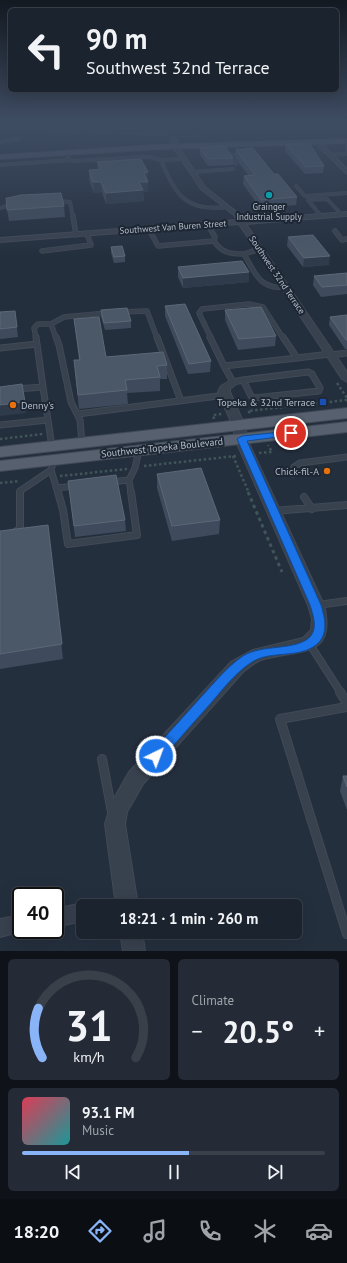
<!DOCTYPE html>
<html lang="en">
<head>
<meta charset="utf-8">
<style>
	body { margin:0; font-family:"PT Sans",sans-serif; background:#242b36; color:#f1f3f6; height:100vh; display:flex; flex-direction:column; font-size:15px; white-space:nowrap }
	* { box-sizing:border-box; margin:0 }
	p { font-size:13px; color:#a0a4aa }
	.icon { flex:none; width:22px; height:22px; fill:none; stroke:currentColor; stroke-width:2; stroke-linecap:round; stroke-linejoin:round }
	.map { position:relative; height:951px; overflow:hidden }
	.details { display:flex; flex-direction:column; gap:8px; padding:8px; background:#0f1319; flex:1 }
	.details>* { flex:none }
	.top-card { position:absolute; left:8px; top:8px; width:331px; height:84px; border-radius:6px; box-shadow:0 4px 16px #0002,0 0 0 1px #39404a; background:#1b232e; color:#f1f3f6; overflow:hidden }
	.speed { position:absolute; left:12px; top:887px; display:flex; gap:8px; font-size:20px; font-weight:700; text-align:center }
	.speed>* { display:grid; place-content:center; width:52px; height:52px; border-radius:50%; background:#1b232e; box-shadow:0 4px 16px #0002,0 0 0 1px #39404a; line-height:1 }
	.speed .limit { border:2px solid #111; border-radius:6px; background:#fff; color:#111 }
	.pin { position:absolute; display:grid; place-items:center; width:34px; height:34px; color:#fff; margin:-17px; border:2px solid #fff; border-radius:50%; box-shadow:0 1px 4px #0007 }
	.me { position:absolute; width:44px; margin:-22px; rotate:42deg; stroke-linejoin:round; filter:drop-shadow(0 0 3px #0008) }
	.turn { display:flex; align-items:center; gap:14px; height:84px; padding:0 12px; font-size:18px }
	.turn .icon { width:52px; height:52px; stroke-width:2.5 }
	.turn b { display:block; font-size:28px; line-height:34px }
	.big { font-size:30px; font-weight:600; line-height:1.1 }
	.details .card { flex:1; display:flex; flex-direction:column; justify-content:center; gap:6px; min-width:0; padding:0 14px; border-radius:6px; background:#242b36 }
	.details .dial { align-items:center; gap:0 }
	.dial svg { height:104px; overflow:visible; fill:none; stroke:#39404a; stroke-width:7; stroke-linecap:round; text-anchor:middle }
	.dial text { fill:#f1f3f6; stroke:none }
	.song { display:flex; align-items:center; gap:12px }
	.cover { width:48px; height:48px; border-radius:6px; background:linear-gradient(135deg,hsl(350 70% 55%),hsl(180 70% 35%)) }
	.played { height:4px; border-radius:2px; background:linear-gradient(90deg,#8ab4f8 55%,#39404a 55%) }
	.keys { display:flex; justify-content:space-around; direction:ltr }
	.heat { display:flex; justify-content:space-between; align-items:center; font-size:22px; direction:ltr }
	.details .tiles { flex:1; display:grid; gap:8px; grid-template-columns:1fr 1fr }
	.card:last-child { grid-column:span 2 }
	.trip { position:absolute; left:76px; top:899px; width:226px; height:40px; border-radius:6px; background:#1b232e; box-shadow:0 4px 16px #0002,0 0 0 1px #39404a; font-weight:600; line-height:40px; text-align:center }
	.tab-bar { display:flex; height:64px; justify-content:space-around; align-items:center; background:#0b0e12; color:#a0a4aa }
	.tab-bar .icon { width:28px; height:28px }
	.tab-bar .on { color:#8ab4f8 }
	.tab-bar b { font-size:18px; color:#f1f3f6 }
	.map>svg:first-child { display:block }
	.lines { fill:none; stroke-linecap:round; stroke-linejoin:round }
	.service-far4-casing { stroke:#414a57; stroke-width:4 }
	.service-far3-casing { stroke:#414a57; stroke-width:5.5 }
	.service-far2-casing { stroke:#414a57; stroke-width:7 }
	.service-far1-casing { stroke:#414a57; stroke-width:8 }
	.service-casing { stroke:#414a57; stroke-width:10 }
	.minor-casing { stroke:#414a57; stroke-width:2 }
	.tertiary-casing { stroke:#414a57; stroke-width:2 }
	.secondary-casing { stroke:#414a57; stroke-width:2 }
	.primary-casing { stroke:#414a57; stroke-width:2 }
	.path-far2 { stroke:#3f5557; stroke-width:1.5; stroke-dasharray:1.5 1.5; stroke-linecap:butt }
	.path-far1 { stroke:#3f5557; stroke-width:2.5; stroke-dasharray:2.5 2.5; stroke-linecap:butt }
	.path { stroke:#3f5557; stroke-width:3; stroke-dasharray:3.5 3.5; stroke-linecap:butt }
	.service-far4 { stroke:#38414e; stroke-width:3 }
	.service-far3 { stroke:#38414e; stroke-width:4 }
	.service-far2 { stroke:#38414e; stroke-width:5 }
	.service-far1 { stroke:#38414e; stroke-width:6 }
	.service { stroke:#38414e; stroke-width:8 }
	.minor { fill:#38414e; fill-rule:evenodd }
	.tertiary { fill:#38414e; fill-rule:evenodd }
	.secondary { fill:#465061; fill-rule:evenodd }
	.primary { fill:#56606e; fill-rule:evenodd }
	.wall { fill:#3f4b5c }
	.shaded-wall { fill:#2f3b4b }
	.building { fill:#4b5868; stroke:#5c6777 }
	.route { fill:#1a73e8; stroke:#114b97 }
	.culture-dot { fill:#0f9aa8; stroke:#1d2633; stroke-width:1.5 }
	.transit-dot { fill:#1a4fb4; stroke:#1d2633; stroke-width:1.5 }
	.food-dot { fill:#e8710a; stroke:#1d2633; stroke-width:1.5 }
	.labels { text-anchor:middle; stroke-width:4; stroke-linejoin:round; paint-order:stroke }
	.far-poi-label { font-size:9px; fill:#b4bcc9; stroke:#1d2633 }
	.far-street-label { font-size:9px; fill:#b4bcc9; stroke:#1d2633 }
	.poi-label { font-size:10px; fill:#b4bcc9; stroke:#1d2633; text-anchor:end }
	.street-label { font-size:10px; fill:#b4bcc9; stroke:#1d2633 }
</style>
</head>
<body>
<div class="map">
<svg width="347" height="951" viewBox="0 0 347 951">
	<rect width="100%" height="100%" fill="#242f3e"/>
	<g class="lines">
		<g class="service-far4-casing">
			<path id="service-far4" d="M0 142 19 139
				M234 145 241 154 230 155 236 164
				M66 153 70 160 73 161 141 157H150L161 160 183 159
				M329 155 347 154V141
				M161 160C175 196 187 212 228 207
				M0 165 70 160
				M192 172 233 169
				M296 186 305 196 347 193
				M56 201 70 202 73 217
				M0 208 13 204
				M321 216 308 200 327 199 342 215"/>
		</g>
		<g class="service-far3-casing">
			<path id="service-far3" d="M73 216 76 235
				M149 229 158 246 214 241 215 237 208 225
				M335 231 342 240 347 239
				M214 241C222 253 230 254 244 254
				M260 249 244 254C255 273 260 290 285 287
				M42 251 91 245 87 234
				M121 312 147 311 157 338
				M51 324 64 317 107 313
				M36 338 34 328 38 324H51L56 338
				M211 338 199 313 202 309 249 304 263 307 283 338"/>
		</g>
		<g class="service-far2-casing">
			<path id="service-far2" d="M36 337 37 344
				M56 337 59 345 71 402 80 420 82 443
				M157 337 181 401
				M210 337 224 366 297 358
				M283 337 297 358
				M0 348 37 344 43 387 16 389
				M331 355 347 353
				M297 358 330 354
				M224 366 233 382 243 380
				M308 372 312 374 320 388 319 391 254 398 251 396 243 380Z
				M43 387 48 420
				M78 414 226 395
				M0 425 48 420 52 447
				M54 460 51 470 58 493
				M293 474 294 467 300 463 347 457
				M111 482 129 480
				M56 488 75 486
				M20 493V491L51 470
				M131 493 129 480 135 468 139 450"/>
		</g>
		<g class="service-far1-casing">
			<path id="service-far1" d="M58 492 63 510 68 544 137 535 131 492
				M304 497 312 509
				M274 511 347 505
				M15 532 20 529V492
				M318 605 347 601
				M309 643 341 693"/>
		</g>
		<g class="service-casing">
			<path id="service" d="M340 692 347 703
				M347 707 280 719 347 934
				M102 759 112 812"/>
		</g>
		<g class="minor-casing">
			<path id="minor" d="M174 137 177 139 178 146 205 187 238 213 243 220 347 212V216L246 224 347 372V382L342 379 239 224 0 242V238L237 220 234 215 201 189 172 146 171 139Z
				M315 141H319L347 169V174L315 143Z
				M83 903 90 906H83V921L55 927V909Z
				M21 915V930H27L0 937V919Z"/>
		</g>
		<g class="tertiary-casing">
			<path id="tertiary" d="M233 379 239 382 230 389V392L245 426 247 439 324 605C337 658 300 649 264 659 256 661 249 667 243 672L143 784 127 812 125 824 138 906H116L105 824 111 804 129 772 231 662 253 650 303 638 311 630 312 619 308 605 235 439 233 426 218 392 221 386Z
				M120 932H142L145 951H123Z"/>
		</g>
		<g class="secondary-casing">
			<path id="secondary" d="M347 139V143L159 149 0 159V155L159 145Z"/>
		</g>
		<g class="primary-casing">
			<path id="primary" d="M347 408V418L0 457V447Z
				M347 422V432L0 471V461Z"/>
		</g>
		<path class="path-far2" d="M0 128 169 135
			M180 136H207"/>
		<path class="path-far1" d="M337 383 347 398
			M250 413 248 411 347 400
			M214 419 213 415 222 414
			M0 439 43 434
			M259 453 272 452 268 445
			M233 456 249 493
			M144 466 236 456
			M60 476 127 469
			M0 483 19 481"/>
		<path class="path" d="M248 492 282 572"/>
		<use href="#service-far4" class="service-far4"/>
		<use href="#service-far3" class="service-far3"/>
		<use href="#service-far2" class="service-far2"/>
		<use href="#service-far1" class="service-far1"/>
		<use href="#service" class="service"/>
		<use href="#minor" class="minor"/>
		<use href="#tertiary" class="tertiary"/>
		<use href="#secondary" class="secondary"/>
		<use href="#primary" class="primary"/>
	</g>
	<path class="wall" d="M285 144 324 166 323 173 305 174 285 151Z
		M200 148 233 158V165L208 166 200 155Z
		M236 150 274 174 297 197 296 205 260 208 243 184 244 176H249L235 158Z
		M97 162 148 172V192H143L144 201 106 204 102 192 94 193 89 180V170H98Z
		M64 206 65 217 9 221 7 210Z
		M288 237 329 265 303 267 287 246Z
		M111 247 125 256V262L114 263 111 253Z
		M178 267 249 272V282L183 288 178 277Z
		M347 273V294L321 297 313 285 314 276Z
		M165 306 211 361 210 372 188 374 165 316Z
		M101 310 131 321V328L105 330 101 317Z
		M225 310 276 336 275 346 238 350 225 320Z
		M15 311 18 337 0 339V312Z
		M347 315V349H345L329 325 330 317Z
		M74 319 106 357 167 365V379H160V391L127 393 128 404 79 409 74 360H79Z
		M157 474 220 520 219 534 172 541 157 488Z
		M68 481 125 520 126 531 75 537Z
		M48 525 63 659 0 669V531Z
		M343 776H347V810L340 791Z"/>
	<path class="shaded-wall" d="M148 172V192H143L144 201 106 204V193L139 182 144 173Z
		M93 182H101L102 192 94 193Z
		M330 256 329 265 303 267 304 258Z
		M249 272V282L183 288V278Z
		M25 402 26 413 0 416V405Z"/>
	<path class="building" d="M285 144H310L324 166 306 167Z
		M225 146 233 158 208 159 200 148Z
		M253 148 274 174H278L297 197 261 200 244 176 255 175 236 150Z
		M141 159 148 172 144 173 148 182H139L143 190 106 193 101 182H93L89 170 101 169 97 162Z
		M61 193 64 206 7 210 6 198H8L21 195Z
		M313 235 330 256 304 258 288 237Z
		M122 246 125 256 114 257 111 247Z
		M242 261 249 272 183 278 178 267Z
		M347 273V285L322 287 314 276Z
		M185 304 211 361 189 364 165 306Z
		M261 307 276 336 239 339 225 310Z
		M127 308 131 321 104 323 101 310Z
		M15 311 17 327 0 329V312Z
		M347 315V340H346L330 317Z
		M99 317 106 357 163 352 167 365 157 366 160 377 125 380 127 390 78 395 74 360H80L74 319Z
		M22 384 25 402 0 405V387Z
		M201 468 220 520 172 526 157 474Z
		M116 475 125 520 74 526 68 481Z
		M48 525 62 644 0 654V531Z
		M343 776H347V787Z"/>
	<linearGradient id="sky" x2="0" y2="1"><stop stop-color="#141a22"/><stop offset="0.48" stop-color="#3f4d63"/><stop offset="1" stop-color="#3f4d63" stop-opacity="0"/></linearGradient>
	<rect width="347" height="256" fill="url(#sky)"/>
	<path class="route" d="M291 431 295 433 294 435 247 441 321 605C325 618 329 635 316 645 298 659 271 650 252 662 236 672 223 689 211 703 194 722 177 741 160 761L156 762 151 761 149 756 151 752C168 734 185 715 202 696 215 682 228 666 243 656 261 644 296 651 310 637 318 628 313 615 310 605L237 439 242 436Z"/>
	<circle class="culture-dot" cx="269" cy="195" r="4"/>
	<rect class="transit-dot" x="319" y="398" width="8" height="8" rx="2"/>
	<g class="food-dot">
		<circle cx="13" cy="405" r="4"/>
		<circle cx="327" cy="471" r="4"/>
	</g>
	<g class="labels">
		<g class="far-poi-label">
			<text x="269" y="210">Grainger<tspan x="269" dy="10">Industrial Supply</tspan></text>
		</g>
		<g class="far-street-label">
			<text transform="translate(173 227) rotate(-4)" y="3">Southwest Van Buren Street</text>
			<text transform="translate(277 275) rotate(56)" y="3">Southwest 32nd Terrace</text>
		</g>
		<g class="poi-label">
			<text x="315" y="406">Topeka &amp; 32nd Terrace</text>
			<text x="21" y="409" text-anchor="start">Denny's</text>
			<text x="319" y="475">Chick-fil-A</text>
		</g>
		<g class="street-label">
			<text transform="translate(162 447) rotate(-6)" y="4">Southwest Topeka Boulevard</text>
		</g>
	</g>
</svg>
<div class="speed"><div class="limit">40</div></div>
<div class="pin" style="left:291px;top:433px;background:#d93025"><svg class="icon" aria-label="arrive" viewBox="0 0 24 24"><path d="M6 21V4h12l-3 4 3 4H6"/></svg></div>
<svg class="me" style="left:156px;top:756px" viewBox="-20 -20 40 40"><circle r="17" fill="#1a73e8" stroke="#fff" stroke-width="3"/><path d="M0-11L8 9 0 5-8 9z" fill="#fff"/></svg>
<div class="trip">18:21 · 1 min · 260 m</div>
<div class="top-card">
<div class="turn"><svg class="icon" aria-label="left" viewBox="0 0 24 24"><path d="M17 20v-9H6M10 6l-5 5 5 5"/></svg><div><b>90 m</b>Southwest 32nd Terrace</div></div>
</div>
</div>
<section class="details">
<div class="tiles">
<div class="card dial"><svg viewBox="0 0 100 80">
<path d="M14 69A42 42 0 1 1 86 69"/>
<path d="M14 69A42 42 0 0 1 11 31" stroke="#8ab4f8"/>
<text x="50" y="56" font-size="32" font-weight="700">31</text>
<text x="50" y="72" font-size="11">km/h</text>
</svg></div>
<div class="card"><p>Climate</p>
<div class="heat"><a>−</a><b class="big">20.5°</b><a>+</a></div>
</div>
<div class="card">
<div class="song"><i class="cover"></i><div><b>93.1 FM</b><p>Music</p></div></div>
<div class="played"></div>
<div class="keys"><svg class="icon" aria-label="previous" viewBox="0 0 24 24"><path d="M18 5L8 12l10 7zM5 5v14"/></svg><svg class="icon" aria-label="pause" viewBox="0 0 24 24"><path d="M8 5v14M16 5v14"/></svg><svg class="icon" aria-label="next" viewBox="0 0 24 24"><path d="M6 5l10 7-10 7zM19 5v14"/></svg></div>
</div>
</div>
</section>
<nav class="tab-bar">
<b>18:20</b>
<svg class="icon on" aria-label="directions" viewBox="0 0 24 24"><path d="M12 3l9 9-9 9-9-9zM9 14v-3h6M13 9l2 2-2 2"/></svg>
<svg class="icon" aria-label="music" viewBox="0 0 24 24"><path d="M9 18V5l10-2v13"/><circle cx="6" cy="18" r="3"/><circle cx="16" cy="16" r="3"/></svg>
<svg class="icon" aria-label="phone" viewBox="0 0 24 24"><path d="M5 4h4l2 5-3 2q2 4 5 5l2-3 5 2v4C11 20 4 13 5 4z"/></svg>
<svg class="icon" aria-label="climate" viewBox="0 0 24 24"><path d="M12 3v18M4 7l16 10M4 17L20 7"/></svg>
<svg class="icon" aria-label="car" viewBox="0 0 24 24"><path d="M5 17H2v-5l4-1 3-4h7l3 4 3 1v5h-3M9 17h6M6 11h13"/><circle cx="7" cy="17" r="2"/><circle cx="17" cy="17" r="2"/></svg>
</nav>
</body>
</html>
